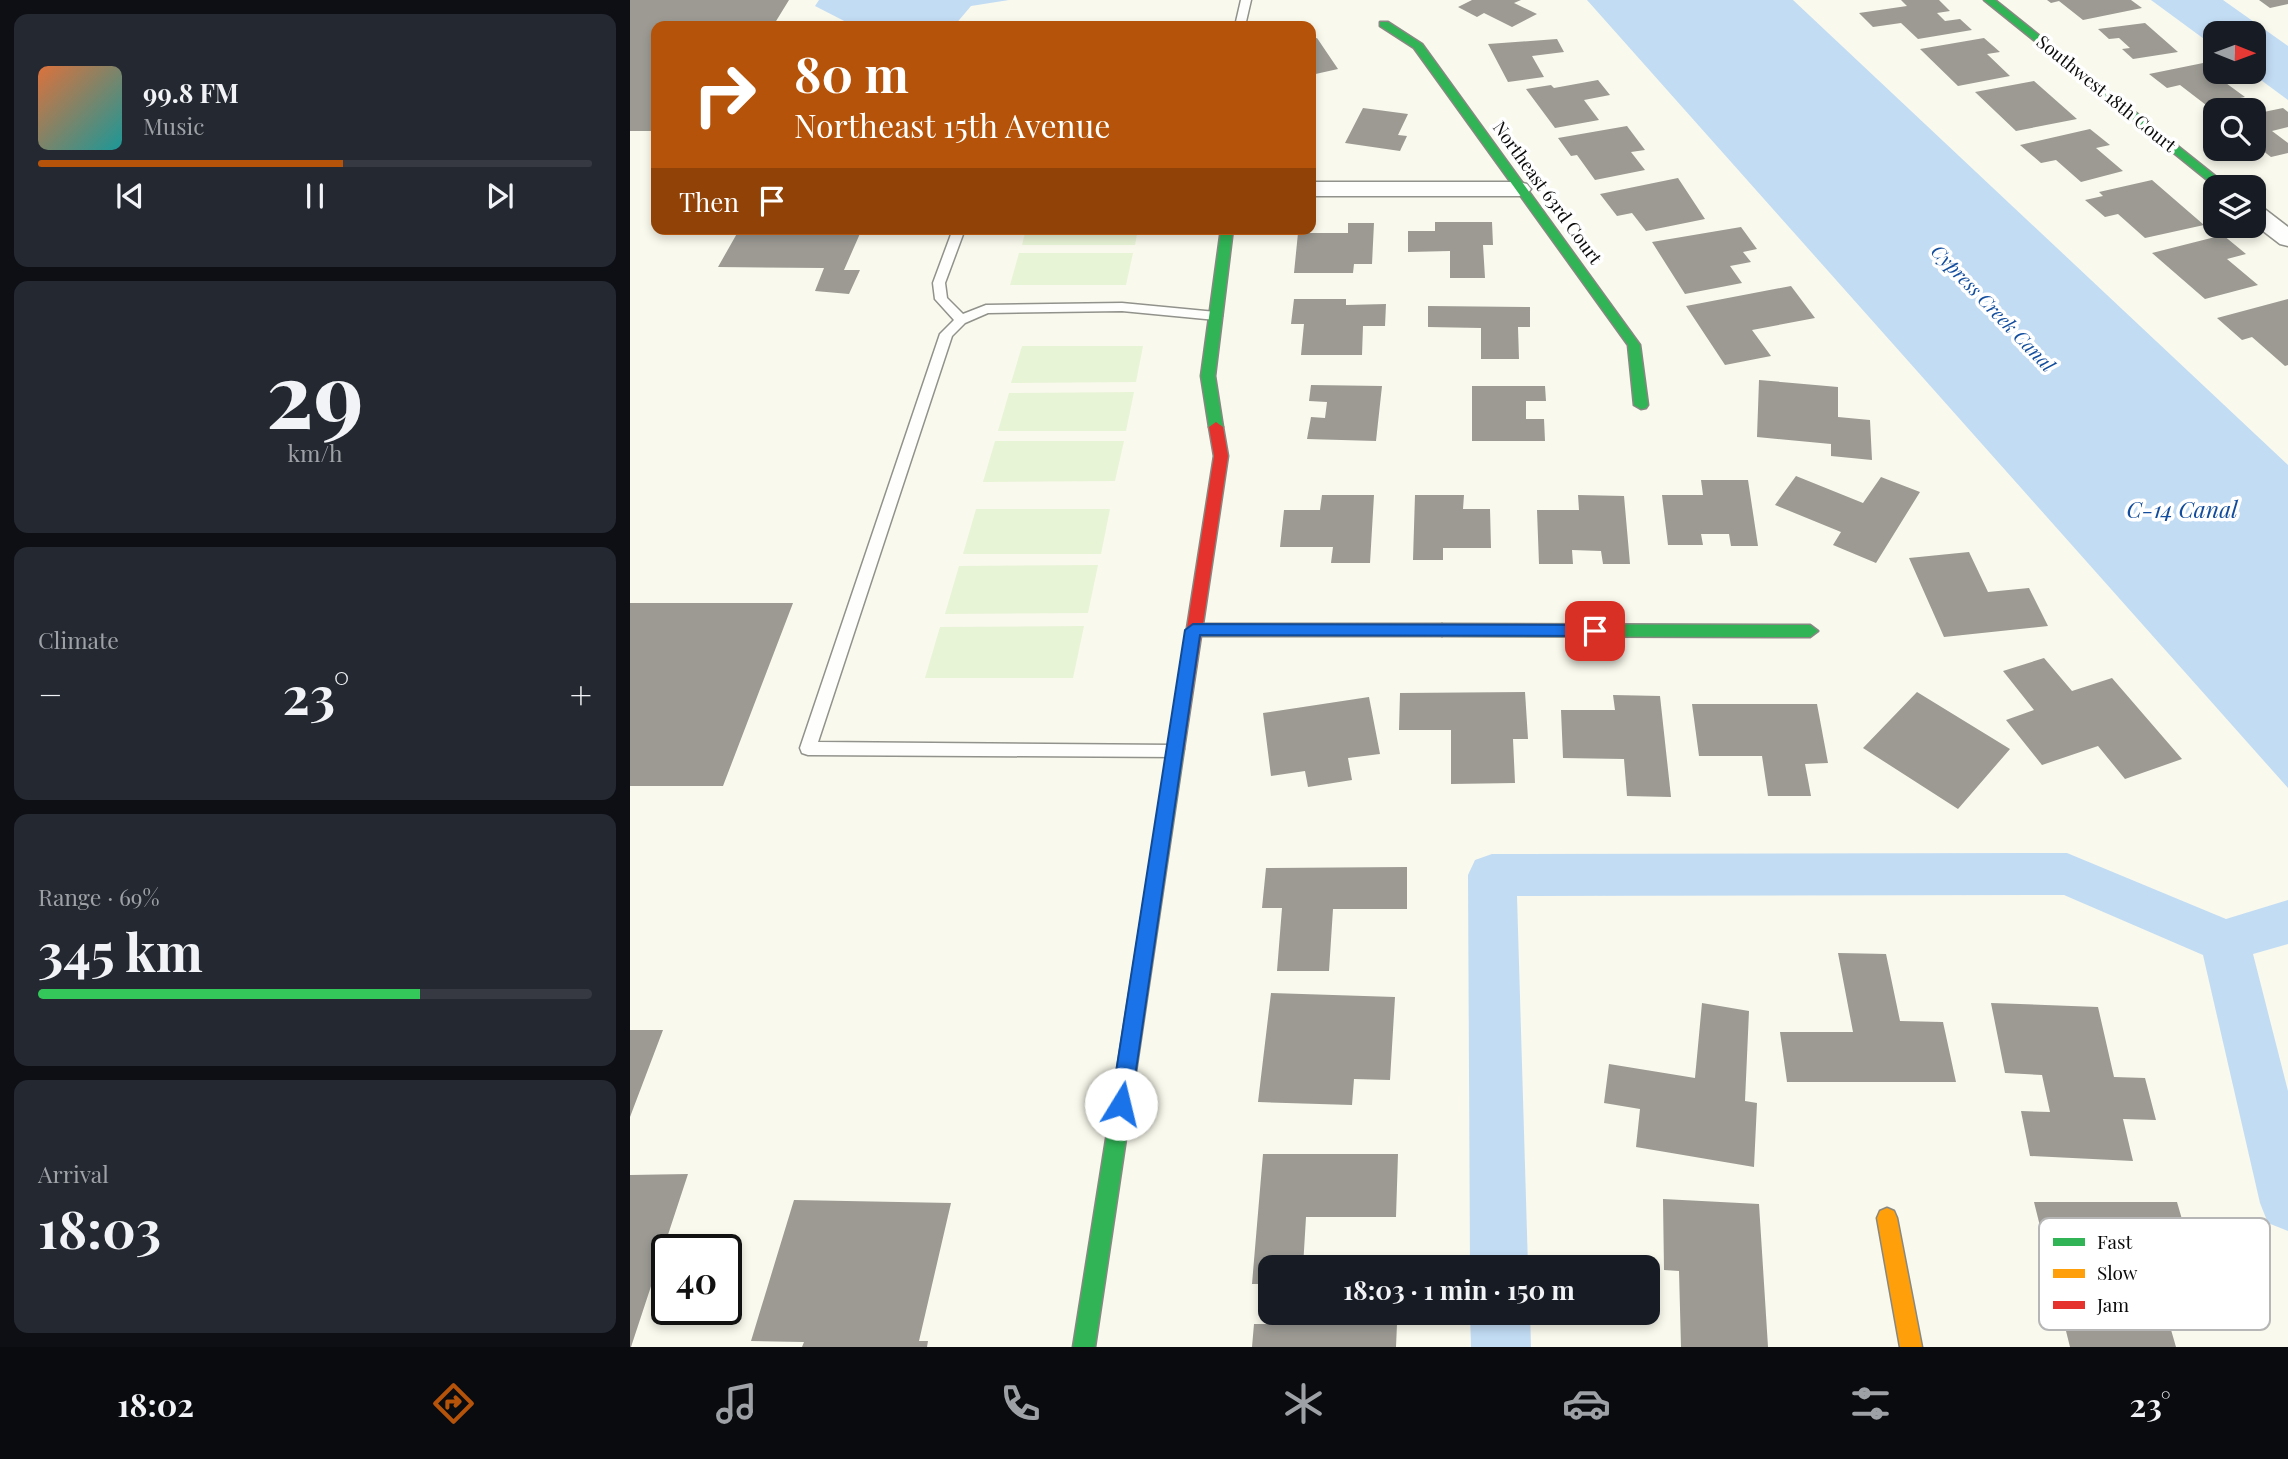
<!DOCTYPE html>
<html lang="en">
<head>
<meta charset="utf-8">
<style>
	body { margin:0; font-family:"Playfair Display",serif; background:#242831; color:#f1f3f6; height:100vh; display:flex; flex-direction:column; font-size:26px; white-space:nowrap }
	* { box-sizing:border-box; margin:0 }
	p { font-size:23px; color:#9ea1a6 }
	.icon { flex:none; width:38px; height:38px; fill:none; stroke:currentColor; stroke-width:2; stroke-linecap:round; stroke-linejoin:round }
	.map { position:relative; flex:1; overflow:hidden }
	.drawer { display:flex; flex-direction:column; gap:14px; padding:14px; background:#0d0f14; width:630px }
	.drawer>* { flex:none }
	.top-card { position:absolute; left:21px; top:21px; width:665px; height:214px; border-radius:14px; box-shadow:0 4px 10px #0003; background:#b45309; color:#fff; overflow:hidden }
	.needle { width:46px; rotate:91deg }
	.fabs { position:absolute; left:1573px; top:21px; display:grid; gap:14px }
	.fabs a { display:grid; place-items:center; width:63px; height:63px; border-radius:14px; background:#171b24; box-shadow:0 4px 10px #0003; font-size:35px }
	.speed { position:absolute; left:21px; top:1234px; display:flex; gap:14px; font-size:35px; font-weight:700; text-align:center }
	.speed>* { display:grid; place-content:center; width:91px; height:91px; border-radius:50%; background:#171b24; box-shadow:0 4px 10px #0003; line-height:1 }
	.speed .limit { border:4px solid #111; border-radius:10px; background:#fff; color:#111 }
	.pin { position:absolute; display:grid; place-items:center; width:60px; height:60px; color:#fff; margin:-30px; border-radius:14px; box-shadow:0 4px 10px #0006 }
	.me { position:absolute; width:77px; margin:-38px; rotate:9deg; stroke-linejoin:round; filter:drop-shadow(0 0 5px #0008) }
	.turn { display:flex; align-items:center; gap:24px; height:147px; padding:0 28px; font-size:32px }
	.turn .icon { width:91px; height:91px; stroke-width:2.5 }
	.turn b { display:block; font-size:49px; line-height:60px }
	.then { display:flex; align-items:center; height:66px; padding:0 28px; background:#0003; gap:14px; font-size:26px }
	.big { font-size:52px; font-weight:700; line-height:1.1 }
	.drawer .tile { flex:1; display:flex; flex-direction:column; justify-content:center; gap:10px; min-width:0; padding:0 24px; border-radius:14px; background:#242831 }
	.drawer .dial { align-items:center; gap:0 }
	.dial b { font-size:91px; line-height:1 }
	.song { display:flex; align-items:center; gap:21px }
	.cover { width:84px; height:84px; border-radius:10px; background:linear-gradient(135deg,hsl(20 70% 55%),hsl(180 70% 35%)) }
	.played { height:7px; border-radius:4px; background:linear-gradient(90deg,#b45309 55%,#363941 55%) }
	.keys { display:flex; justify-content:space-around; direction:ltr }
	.heat { display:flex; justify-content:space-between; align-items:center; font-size:38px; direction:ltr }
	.charge { height:10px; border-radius:5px; background:linear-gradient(90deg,#34c759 69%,#363941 0) }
	.trip { position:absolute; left:628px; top:1255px; width:402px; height:70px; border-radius:14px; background:#171b24; box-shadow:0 4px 10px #0003; font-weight:700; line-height:70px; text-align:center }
	.dock { display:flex; height:112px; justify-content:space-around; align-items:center; background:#090b0e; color:#9ea1a6 }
	.dock .icon { width:49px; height:49px }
	.dock .selected { color:#b45309 }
	.dock b { font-size:32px; color:#f1f3f6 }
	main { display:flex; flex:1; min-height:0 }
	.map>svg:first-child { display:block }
	.pitch { fill:#e8f4d6 }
	.water { fill:#c2dcf4 }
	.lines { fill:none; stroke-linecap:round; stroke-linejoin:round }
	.canal { fill:#c2dcf4; fill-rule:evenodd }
	.building { fill:#9c9a93 }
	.lane-casing { stroke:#92928c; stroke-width:3 }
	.street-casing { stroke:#92928c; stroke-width:3 }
	.fast-casing { stroke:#888883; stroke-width:3 }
	.slow-casing { stroke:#888883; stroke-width:3 }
	.jam-casing { stroke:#888883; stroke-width:3 }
	.lane { fill:#fefefc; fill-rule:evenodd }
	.street { fill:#fefefc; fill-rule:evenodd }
	.fast { fill:#30b455; fill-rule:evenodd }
	.slow { fill:#ff9f0a; fill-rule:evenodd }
	.jam { fill:#e5322d; fill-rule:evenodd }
	.route { fill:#1a73e8; stroke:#114b97; stroke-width:2 }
	.labels { text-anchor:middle; stroke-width:7; stroke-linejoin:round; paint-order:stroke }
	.far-street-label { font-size:18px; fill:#0a0a0a; stroke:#fff }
	.far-water-label { font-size:19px; font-style:italic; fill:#124d9d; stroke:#fff }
	.water-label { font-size:23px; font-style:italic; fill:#124d9d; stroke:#fff }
	.key { fill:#fff; stroke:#b6b6b6; stroke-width:2 }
	.key-label { font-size:19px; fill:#0a0a0a }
</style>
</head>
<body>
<main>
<section class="drawer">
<div class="tile">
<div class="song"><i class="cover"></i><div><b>99.8 FM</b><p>Music</p></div></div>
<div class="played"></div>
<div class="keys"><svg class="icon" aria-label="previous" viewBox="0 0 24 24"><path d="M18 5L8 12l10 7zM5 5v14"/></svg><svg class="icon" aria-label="pause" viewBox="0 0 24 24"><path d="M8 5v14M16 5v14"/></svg><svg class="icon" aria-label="next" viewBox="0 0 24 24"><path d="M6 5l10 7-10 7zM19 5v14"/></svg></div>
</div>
<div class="tile dial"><b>29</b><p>km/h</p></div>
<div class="tile"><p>Climate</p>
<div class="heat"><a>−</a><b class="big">23°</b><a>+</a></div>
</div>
<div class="tile"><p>Range · 69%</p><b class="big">345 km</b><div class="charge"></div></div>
<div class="tile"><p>Arrival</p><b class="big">18:03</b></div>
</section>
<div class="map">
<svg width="1658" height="1347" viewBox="0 0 1658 1347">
	<rect width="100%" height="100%" fill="#f9f9ed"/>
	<path class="pitch" d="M396 229H508L505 245H392Z
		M389 253H503L496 285H380Z
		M392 346H513L506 382 381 383Z
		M504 392 496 431H368L379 393Z
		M365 441H494L485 481 353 482Z
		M346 509H480L471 554H333Z
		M468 565 458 613 315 614 329 566Z
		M454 626 443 678H295L310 627Z"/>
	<path class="water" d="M189 0H379L341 6 324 26H224L185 6Z
		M957 0H1163L1658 465V788Z
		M1521 0H1593L1658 46V100L1620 72H1624V33H1586L1585 47Z"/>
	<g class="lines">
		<path class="canal" d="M1437 853 1596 919 1658 900V944L1623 954 1658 1091V1231L1638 1223 1630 1203 1573 955 1434 895 887 896 898 1267H840L838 875 845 860 862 854Z
			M840 1312H900L901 1347H841Z"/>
	</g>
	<path class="building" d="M0 0H159L143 26H26V131H0Z
		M842 0H891L884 3 907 14 882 27 854 13 847 17 828 7Z
		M1271 0H1309L1320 11 1307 13 1315 21 1330 19 1342 30 1288 39 1271 23 1243 27 1229 13 1277 6Z
		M1417 0H1501L1512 8 1453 20 1429 1 1421 3Z
		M1629 0H1658V4L1640 8Z
		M1515 23 1548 52 1503 59 1492 49 1500 48 1489 38 1479 39 1468 29Z
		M687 38 708 69 681 75V39Z
		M1354 38 1370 52 1357 54 1380 76 1328 86 1290 49Z
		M927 39 934 52 902 56 914 77 878 82 858 44Z
		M1583 61 1586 72 1602 75 1589 78 1615 97 1576 105 1550 85 1537 88 1519 74Z
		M968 80 980 95 954 100 969 120 925 128 896 89 921 85 924 88Z
		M1404 81 1447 119 1386 131 1345 92Z
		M733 108 778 114 768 135 777 136 770 151 715 143Z
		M1653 108 1658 112V127L1642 131 1658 143V153L1641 157 1624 144V114Z
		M997 126 1015 150 1001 152 1015 170 965 180 947 155 941 156 928 138Z
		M1460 129 1480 145 1466 148 1493 171 1451 182 1426 160 1411 163 1390 145Z
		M1048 178 1075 219 1016 231 1002 213 987 216 970 194Z
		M1522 180 1574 225 1515 238 1488 214 1475 217 1455 200 1473 196 1469 192Z
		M805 222H862L863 245H853L855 278H820V251L778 252V231H805Z
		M718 223H744L742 264H724L723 273H664L668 233H718Z
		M1111 227 1127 249 1113 252 1121 262 1100 266 1112 283 1055 294 1022 242Z
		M232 229 214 270H230L219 294 185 291 194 268 88 267 109 230Z
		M1593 235 1616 254 1597 259 1628 285 1575 299 1522 253Z
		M1161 286 1185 318 1122 330 1141 356 1095 365 1056 306Z
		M664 299H716V305L756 304 755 326H733L732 355H671L674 324H661Z
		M1658 299V365L1655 366 1622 337 1612 340 1587 318Z
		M798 306 900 307V327H888L889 359H851V328L798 327Z
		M1129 380 1208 387V417L1240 420 1242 460 1201 456V444L1127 437Z
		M681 385 752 386 746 441 677 439 681 417 695 418 697 402 679 401Z
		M842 386H915L916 401H896V419H914L915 441H842Z
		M1166 476 1233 503 1251 477 1290 492 1246 563 1203 545 1211 532 1145 505Z
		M1071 480H1118L1128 546H1101L1099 534H1071L1073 545H1038L1032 495H1073Z
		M692 495H744L740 563H701L703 547H650L654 510H690Z
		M785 495H834L833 509H860L861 548H813V560H783Z
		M948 495 994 496 1000 564H973L971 551 942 550 943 564H909L907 510H949Z
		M1339 552 1358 592 1399 588 1418 626 1314 637 1279 558Z
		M0 603H163L93 786H0Z
		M1414 658 1442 691 1482 678 1552 759 1495 779 1468 746 1412 765 1376 720 1404 710 1373 671Z
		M895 692 898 739H883L885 783 821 784V730H769L770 693Z
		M1287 692 1380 749 1328 809 1233 748Z
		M983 695 1030 696 1041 797 997 796 994 759 933 758 931 710H985Z
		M739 697 750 754 718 758 722 780 678 787 675 771 641 776 633 713Z
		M1062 704H1187L1198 763 1175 764 1181 796H1138L1132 756H1069Z
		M777 867V909H703L699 971H647L652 908H632L636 868Z
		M1208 953 1256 954 1270 1021 1313 1022 1326 1082H1157L1150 1032H1223Z
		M641 993 765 997 760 1080 724 1079 722 1105 628 1102Z
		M1072 1003 1119 1011 1115 1101 1127 1103 1124 1167 1006 1147 1010 1109 974 1103 979 1064 1065 1078Z
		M1361 1003 1468 1007 1484 1077 1515 1078 1526 1120 1493 1119 1503 1161 1400 1156 1391 1111 1420 1112 1412 1075 1375 1073Z
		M0 1030H33L0 1117Z
		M633 1154H768L766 1217H676L673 1267H640V1284H622Z
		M58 1174 1 1347H0V1175Z
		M1033 1199 1129 1204 1138 1347H1051L1049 1271 1034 1270Z
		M164 1200 321 1203 289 1341H298L297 1347H172L174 1342 121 1341Z
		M1404 1202H1547L1569 1278H1526L1546 1347H1440Z
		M624 1324H767L766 1347H622Z"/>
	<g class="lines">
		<g class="lane-casing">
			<path id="lane" d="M611 0H621L615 26H605Z
				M323 229H335L315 283 317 298 333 314 356 305 492 303 586 312 592 316 586 320 492 311 358 313 335 323 322 336 188 742 544 745 550 747 552 752 550 757 178 755 172 753 170 748 310 334 324 320 305 299 303 283Z"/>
		</g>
		<g class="street-casing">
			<path id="street" d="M681 182H889L897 184 901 189 897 194 889 196H681Z
				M1624 205 1632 207 1658 227V246L1650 244 1624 224Z"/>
		</g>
		<g class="fast-casing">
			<path id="fast" d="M1354 0H1365L1599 187H1586Z
				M750 22H758L792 44 1010 345 1018 405 1016 408 1011 409 1004 405 998 345 784 48 750 26Z
				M591 229H603L585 376 593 427 586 432 579 427 571 376Z
				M812 624 1180 625 1188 631 1180 637 812 636 804 630Z
				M546 742 552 744 554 749 465 1347H443L538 749 540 744Z"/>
		</g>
		<g class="slow-casing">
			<path id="slow" d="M1257 1208 1264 1211 1267 1218 1292 1347H1270L1247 1218 1250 1211Z"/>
		</g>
		<g class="jam-casing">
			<path id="jam" d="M586 422 593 427 598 456 573 624H812L820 630 812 636H571L554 749 552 754H540L538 749 584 456 579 427Z"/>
		</g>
		<use href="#lane" class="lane"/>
		<use href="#street" class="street"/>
		<use href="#fast" class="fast"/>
		<use href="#slow" class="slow"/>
		<use href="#jam" class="jam"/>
	</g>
	<path class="route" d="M563 624 965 625 973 631 965 636 570 635 501 1104 498 1110 491 1113 484 1110 481 1104 555 630Z"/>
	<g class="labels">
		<g class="far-street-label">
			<text transform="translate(1476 94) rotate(39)" y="6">Southwest 18th Court</text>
			<text transform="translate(917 193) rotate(54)" y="6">Northeast 63rd Court</text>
		</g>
		<g class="far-water-label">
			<text transform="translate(1363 308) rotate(46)" y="7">Cypress Creek Canal</text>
		</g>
		<g class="water-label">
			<text x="1552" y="518">C-14 Canal</text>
		</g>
	</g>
	<rect x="1409" y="1218" width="231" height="112" rx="10" class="key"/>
	<rect x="1423" y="1238" width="32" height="8" fill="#30b455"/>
	<rect x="1423" y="1269" width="32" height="9" fill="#ff9f0a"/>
	<rect x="1423" y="1301" width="32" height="8" fill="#e5322d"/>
	<g class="key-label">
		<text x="1467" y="1249">Fast</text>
		<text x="1467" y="1280">Slow</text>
		<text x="1467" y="1312">Jam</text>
	</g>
</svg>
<div class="fabs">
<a><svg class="needle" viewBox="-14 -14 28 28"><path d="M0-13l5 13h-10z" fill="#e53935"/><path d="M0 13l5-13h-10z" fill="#9ea1a6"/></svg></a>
<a><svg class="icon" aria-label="search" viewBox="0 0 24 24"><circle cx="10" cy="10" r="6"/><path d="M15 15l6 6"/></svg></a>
<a><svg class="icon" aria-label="layers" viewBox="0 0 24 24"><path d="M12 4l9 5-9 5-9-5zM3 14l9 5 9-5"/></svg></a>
</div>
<div class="speed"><div class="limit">40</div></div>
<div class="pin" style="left:965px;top:631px;background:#d93025"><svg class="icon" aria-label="arrive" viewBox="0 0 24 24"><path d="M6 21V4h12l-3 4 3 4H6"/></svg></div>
<svg class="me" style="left:491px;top:1104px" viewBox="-20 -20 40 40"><circle r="19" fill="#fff"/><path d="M0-13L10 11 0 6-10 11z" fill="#1a73e8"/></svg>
<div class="trip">18:03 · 1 min · 150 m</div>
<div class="top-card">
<div class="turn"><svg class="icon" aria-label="right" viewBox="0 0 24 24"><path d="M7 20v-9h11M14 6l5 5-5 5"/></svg><div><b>80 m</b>Northeast 15th Avenue</div></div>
<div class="then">Then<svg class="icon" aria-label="arrive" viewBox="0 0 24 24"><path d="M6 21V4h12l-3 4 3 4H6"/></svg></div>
</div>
</div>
</main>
<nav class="dock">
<b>18:02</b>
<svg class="icon selected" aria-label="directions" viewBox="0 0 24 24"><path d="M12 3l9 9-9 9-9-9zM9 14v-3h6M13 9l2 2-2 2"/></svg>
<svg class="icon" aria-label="music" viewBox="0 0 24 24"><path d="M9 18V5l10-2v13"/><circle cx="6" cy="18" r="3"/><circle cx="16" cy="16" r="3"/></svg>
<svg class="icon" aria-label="phone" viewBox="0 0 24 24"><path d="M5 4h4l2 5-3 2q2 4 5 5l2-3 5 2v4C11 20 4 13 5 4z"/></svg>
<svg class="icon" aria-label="climate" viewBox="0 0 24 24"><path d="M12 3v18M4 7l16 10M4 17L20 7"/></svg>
<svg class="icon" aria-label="car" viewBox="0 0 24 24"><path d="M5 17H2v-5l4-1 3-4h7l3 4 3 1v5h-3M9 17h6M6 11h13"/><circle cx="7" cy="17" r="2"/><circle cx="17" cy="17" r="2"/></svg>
<svg class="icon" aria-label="filters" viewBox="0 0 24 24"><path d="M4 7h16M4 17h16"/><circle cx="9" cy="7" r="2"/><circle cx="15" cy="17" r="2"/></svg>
<b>23°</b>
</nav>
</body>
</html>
